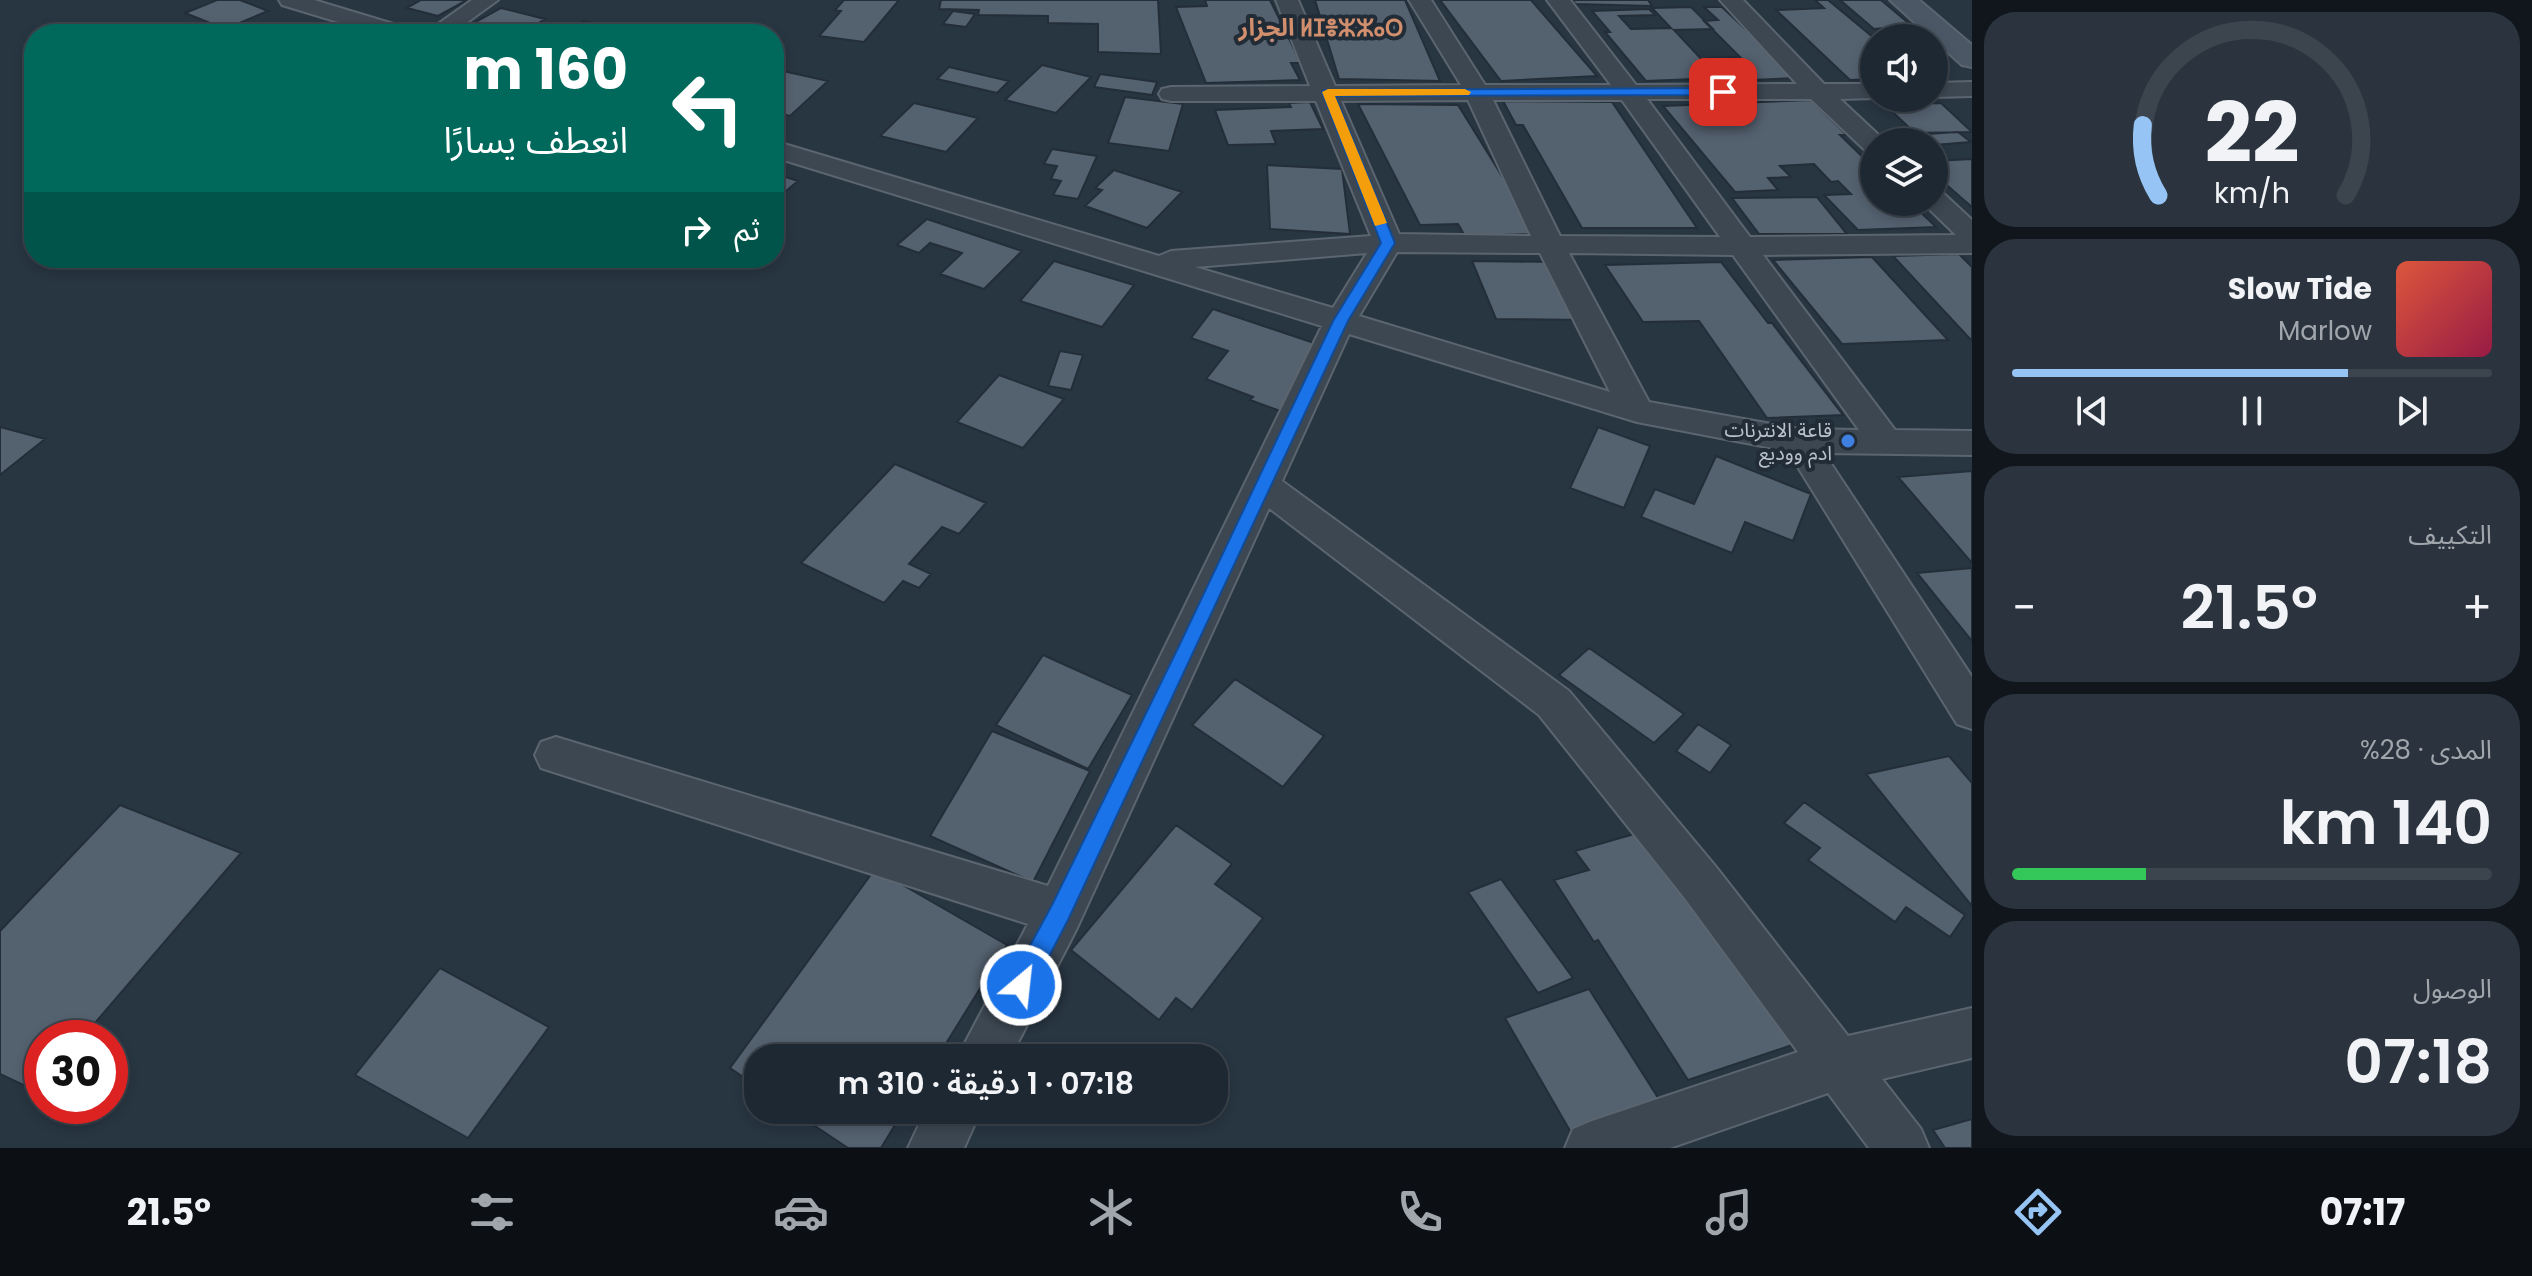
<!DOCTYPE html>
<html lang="ar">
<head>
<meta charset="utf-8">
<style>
	body { margin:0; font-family:Poppins,"Noto Sans Arabic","Noto Sans Tifinagh",sans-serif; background:#2b343e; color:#f1f3f6; direction:rtl; height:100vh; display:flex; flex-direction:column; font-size:30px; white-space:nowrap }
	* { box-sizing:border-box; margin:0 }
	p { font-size:26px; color:#a1a6ac }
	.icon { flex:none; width:44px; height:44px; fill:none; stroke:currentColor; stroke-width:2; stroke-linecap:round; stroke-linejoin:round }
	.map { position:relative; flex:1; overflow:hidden; direction:ltr }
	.sheet { display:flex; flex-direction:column; gap:12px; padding:12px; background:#10161c; width:560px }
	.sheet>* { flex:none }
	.banner { position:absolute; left:24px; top:24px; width:760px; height:244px; border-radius:32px; box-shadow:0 4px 12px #0003,0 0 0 2px #3c444d; direction:rtl; background:#00695c; color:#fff; overflow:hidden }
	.buttons { position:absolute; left:1860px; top:24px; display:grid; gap:16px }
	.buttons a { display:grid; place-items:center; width:88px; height:88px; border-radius:50%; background:#1e2832; box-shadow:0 4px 12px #0003,0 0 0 2px #3c444d; font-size:40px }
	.speed { position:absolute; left:24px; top:1020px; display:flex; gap:16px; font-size:40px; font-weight:700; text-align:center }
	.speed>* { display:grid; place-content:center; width:104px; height:104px; border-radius:50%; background:#1e2832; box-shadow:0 4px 12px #0003,0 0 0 2px #3c444d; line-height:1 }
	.speed .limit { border:12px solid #d22; background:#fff; color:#111 }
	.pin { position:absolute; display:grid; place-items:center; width:68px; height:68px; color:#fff; margin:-34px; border-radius:16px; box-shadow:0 4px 12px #0006 }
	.me { position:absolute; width:88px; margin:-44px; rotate:28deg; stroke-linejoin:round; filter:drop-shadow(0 0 6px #0008) }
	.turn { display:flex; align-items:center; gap:28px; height:168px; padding:0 24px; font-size:36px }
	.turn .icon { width:104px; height:104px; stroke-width:2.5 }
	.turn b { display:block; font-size:56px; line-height:68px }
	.then { display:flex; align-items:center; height:76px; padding:0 24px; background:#0003; gap:16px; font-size:30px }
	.big { font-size:60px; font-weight:600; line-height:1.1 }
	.sheet .card { flex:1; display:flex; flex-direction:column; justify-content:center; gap:12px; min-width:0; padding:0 28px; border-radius:32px; background:#2b343e }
	.sheet .dial { align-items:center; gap:0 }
	.dial svg { height:208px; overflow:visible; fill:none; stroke:#3c444d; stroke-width:7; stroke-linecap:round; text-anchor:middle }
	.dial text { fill:#f1f3f6; stroke:none }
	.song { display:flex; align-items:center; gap:24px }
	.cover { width:96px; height:96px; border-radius:12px; background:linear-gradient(135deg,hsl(10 70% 55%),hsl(340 70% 35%)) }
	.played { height:8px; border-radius:4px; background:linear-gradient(90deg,#96c4f4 70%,#3c444d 70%) }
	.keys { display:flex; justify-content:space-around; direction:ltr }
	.heat { display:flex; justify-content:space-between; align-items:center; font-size:44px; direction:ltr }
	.charge { height:12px; border-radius:6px; background:linear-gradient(90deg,#34c759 28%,#3c444d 0) }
	.trip { position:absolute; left:744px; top:1044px; width:484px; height:80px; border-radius:32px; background:#1e2832; box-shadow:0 4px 12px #0003,0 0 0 2px #3c444d; font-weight:600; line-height:80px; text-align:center; direction:rtl }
	.menu { display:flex; height:128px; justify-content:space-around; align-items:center; background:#0c1014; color:#a1a6ac }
	.menu .icon { width:56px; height:56px }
	.menu .selected { color:#96c4f4 }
	.menu b { font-size:36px; color:#f1f3f6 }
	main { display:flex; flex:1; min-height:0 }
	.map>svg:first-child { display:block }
	.building { fill:#54616f; stroke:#232e39; stroke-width:2 }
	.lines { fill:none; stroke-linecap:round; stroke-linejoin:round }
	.street-casing { stroke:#5b656f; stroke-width:4 }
	.secondary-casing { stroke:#5b656f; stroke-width:4 }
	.street { fill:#3c4752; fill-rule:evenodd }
	.secondary { fill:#4b5765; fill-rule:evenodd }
	.route { fill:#1a73e8; stroke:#114b97; stroke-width:2 }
	.slow { fill:#f59e0b }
	.shop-dot { fill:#3f7fe0; stroke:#212c37; stroke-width:3 }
	.labels { text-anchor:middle; stroke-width:8; stroke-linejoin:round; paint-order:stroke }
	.poi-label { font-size:20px; fill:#bac2cc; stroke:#212c37; text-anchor:end }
	.far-district-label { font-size:24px; font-weight:bold; fill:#d28f6e; stroke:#212c37 }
</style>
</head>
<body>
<main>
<section class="sheet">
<div class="card dial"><svg viewBox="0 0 100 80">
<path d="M14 69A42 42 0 1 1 86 69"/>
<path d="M14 69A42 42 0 0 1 8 42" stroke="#96c4f4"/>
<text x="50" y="56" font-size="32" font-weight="700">22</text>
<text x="50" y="72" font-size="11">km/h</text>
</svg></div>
<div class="card">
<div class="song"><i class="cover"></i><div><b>Slow Tide</b><p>Marlow</p></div></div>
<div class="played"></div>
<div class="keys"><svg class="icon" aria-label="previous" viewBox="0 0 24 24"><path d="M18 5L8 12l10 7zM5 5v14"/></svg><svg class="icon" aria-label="pause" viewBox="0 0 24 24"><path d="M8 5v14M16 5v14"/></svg><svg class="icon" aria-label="next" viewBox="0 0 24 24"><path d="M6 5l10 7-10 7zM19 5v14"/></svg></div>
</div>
<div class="card"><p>التكييف</p>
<div class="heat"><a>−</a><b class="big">21.5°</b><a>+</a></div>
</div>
<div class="card"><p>المدى · 28%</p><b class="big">140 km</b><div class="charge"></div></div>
<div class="card"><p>الوصول</p><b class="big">07:18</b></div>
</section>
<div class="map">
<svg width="1972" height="1148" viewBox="0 0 1972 1148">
	<rect width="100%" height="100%" fill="#283642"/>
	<path class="building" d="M217 0H240L268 11 225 29 185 13Z
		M421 0H467L438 16 407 8Z
		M844 0H899L864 42 819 36 841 11 835 10Z
		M941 0H1158L1161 54 1098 52V24L1048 23V16L978 15 979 10 939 9Z
		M1205 0H1270L1301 63H1291L1300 80 1206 83 1176 7 1207 6Z
		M1315 0H1405L1440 81 1339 79Z
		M1440 0H1531L1597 76 1501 81Z
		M1573 0H1648L1652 6 1575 4Z
		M1815 0H1828L1874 38V79L1850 80 1776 10 1824 8Z
		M1840 0H1881L1912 26 1874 29Z
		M1691 7 1713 29 1674 30 1719 78 1646 81 1605 32H1610L1592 11 1649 9 1655 15 1619 16 1631 29 1671 28 1652 8Z
		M1704 7H1722L1797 78 1730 81 1708 58 1740 57 1704 21 1718 20Z
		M501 8 545 19 520 34H491L467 27Z
		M953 11 975 14 966 27 943 24Z
		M584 21 622 29 615 34H604L575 27Z
		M1042 65 1091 77 1056 113 1005 100Z
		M949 67 1009 81 997 93 937 79Z
		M774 69 828 81 790 116 774 112Z
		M1100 74 1157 82 1152 95 1094 87Z
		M1125 97 1183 104 1169 151 1108 143Z
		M1811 100 1847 135H1840L1874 168V202H1910L1936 227 1858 230 1824 195 1851 194 1838 181 1831 182 1814 164 1780 166 1791 177 1768 178 1778 190 1735 192 1663 106Z
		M1503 101 1612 102 1697 228H1582L1523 125H1516Z
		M1310 102 1323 129 1271 131 1276 144 1228 145 1215 110 1291 107 1289 103Z
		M914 103 978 118 946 152 880 136Z
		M1941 103 1972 132 1915 133 1884 104Z
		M1358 104 1458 105 1538 234 1465 236 1458 224 1420 225Z
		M1958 132 1971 142 1934 145V142H1903L1896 136Z
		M1052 149 1097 156 1078 199 1053 195 1061 181 1051 179 1057 166 1044 164Z
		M1972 159V207L1934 174V161Z
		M1267 165 1342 169 1350 234 1270 229Z
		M1114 170 1182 192 1147 228 1085 206 1102 190 1095 188Z
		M774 173 798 181 774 201Z
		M1817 197 1847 234H1759L1732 198Z
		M927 219 1022 251 984 289 940 274 962 253 930 243 919 253 897 245Z
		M1959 254 1972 267V341L1893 256Z
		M1872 257 1948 340 1842 344 1773 260Z
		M1054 261 1134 285 1102 327 1020 301Z
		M1472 261 1556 262 1585 320 1496 319Z
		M1721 262 1768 323H1772L1843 415 1767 418 1699 321 1643 322 1605 265Z
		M1213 309 1326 347 1283 412 1250 400 1253 397 1206 379 1228 351 1191 338Z
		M1060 351 1083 355 1071 390 1048 386Z
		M999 375 1064 399 1023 448 957 422Z
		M0 427 45 439 0 475Z
		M1598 427 1650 446 1624 508 1570 488Z
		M1716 456 1811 494 1793 541 1745 522 1732 553 1641 517 1655 489 1694 504Z
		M895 464 986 503 959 534 942 527 909 564 931 574 919 588 903 581 884 603 801 563Z
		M1972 471V563L1898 477Z
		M1972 568V641L1917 573Z
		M1589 648 1684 714 1654 743 1559 675Z
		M1043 655 1132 695 1088 769 996 725Z
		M1235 679 1324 736 1283 787 1192 725Z
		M1698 724 1731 745 1710 773 1676 751Z
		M992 731 1090 771 1033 882 930 836Z
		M1949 756 1972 783V906L1866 774Z
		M1804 802 1965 915 1950 937 1906 907 1895 922 1808 860 1820 848 1784 823Z
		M120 805 241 853 82 1038H42V1084L36 1091 0 1074V931Z
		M1176 825 1232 864 1215 884 1263 918 1192 1010 1176 998 1159 1020 1071 950Z
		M1648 830 1801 1042 1688 1080 1598 940 1594 942 1554 880 1589 870 1575 851Z
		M875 869 1007 945 937 1058H758V1087L730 1068Z
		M1501 879 1573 978 1538 993 1468 892Z
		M440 968 549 1027 468 1138 355 1075Z
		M1589 989 1662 1104 1573 1136 1505 1018Z
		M791 1110H904L881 1148H848Z
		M1972 1119V1148H1945L1933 1130Z"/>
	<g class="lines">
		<g class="street-casing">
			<path id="street" d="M279 0H314L410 29 414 34H378L282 5Z
				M472 0H498L451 34H424Z
				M1276 0H1298L1335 86 1461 85 1409 0H1431L1485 85H1611L1547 0H1570L1636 85 1797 84 1720 0H1743L1824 84H1874L1876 98 1840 99 1886 142H1874V152L1865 150 1811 99H1647L1750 237 1956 235 1922 202H1934V192L1944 194 1972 220V253L1763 255 1895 430 1972 431V455L1824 453 1972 677V729L1957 724 1788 451 1637 422 1349 334 1282 481 1569 691 1716 867 1848 1036 1972 1008V1058L1882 1079 1921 1129 1929 1148H1869L1828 1093 1670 1148H1565L1573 1129 1592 1121 1798 1052 1684 897 1539 715 1269 508 1077 928 1010 1058H957L1028 924 541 768 535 755 541 742 556 737 1048 886 1322 326 774 157V141L1159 256 1171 251 1371 236 1316 101H1171L1162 99 1159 94 1162 89 1171 87 1310 86ZM1468 100 1531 236 1399 234 1341 101ZM1493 100H1622L1720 237 1560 236ZM1397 252 1540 253 1610 392 1359 316ZM1367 253 1333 308 1195 267ZM1569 253 1733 255 1859 430 1799 429 1649 402Z
				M1972 82V96L1934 97V83Z
				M926 1110H981L964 1148H908Z"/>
		</g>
		<g class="secondary-casing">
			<path id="secondary" d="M1890 0H1919L1972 45V67L1962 65Z"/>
		</g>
		<use href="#street" class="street"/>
		<use href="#secondary" class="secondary"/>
	</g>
	<path class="route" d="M1723 88 1729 92 1728 95 1335 96 1395 243 1348 321 1068 920 1030 993 1021 997 1013 993 1009 985 1013 977 1052 905 1179 646 1333 321 1381 243 1322 92 1324 90Z"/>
	<path class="slow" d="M1465 89 1471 92 1469 95 1335 96 1387 223 1375 226 1322 92 1328 89Z"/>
	<circle class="shop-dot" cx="1848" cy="441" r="8"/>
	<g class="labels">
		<g class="poi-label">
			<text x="1832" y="437">قاعة الانترنات<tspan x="1832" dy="23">ادم ووديع</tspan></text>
		</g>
		<g class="far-district-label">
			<text x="1321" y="36">الجزار ⵍⵊⴻⵣⵣⴰⵔ</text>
		</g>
	</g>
</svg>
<div class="buttons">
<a><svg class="icon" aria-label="sound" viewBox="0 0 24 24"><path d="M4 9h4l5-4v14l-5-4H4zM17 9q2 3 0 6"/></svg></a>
<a><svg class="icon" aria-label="layers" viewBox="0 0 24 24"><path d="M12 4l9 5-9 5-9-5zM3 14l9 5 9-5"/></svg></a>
</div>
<div class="speed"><div class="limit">30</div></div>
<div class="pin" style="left:1723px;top:92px;background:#d93025"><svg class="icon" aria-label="arrive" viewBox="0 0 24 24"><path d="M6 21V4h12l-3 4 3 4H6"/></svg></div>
<svg class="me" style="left:1021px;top:985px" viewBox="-20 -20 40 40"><circle r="17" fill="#1a73e8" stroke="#fff" stroke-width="3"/><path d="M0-11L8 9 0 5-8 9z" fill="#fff"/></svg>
<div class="trip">07:18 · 1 دقيقة · 310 m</div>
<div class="banner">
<div class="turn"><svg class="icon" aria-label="left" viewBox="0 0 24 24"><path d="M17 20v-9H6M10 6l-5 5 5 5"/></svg><div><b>160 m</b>انعطف يسارًا</div></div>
<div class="then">ثم<svg class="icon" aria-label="right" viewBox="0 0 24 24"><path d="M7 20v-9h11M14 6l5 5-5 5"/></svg></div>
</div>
</div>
</main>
<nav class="menu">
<b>07:17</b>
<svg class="icon selected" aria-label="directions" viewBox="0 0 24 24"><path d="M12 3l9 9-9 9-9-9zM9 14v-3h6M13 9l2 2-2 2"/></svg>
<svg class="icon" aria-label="music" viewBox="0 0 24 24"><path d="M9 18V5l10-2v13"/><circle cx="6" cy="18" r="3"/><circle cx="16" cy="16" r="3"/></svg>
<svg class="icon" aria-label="phone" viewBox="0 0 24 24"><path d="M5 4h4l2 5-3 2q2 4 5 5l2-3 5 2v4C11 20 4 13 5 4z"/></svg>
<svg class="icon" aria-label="climate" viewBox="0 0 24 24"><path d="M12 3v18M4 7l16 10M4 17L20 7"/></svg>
<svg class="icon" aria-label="car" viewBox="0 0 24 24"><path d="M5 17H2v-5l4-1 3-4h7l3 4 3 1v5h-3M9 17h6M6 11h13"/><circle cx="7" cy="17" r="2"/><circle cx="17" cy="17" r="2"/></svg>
<svg class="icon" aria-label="filters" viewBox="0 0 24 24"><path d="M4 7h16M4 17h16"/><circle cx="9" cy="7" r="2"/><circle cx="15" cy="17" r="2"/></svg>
<b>21.5°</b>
</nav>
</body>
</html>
